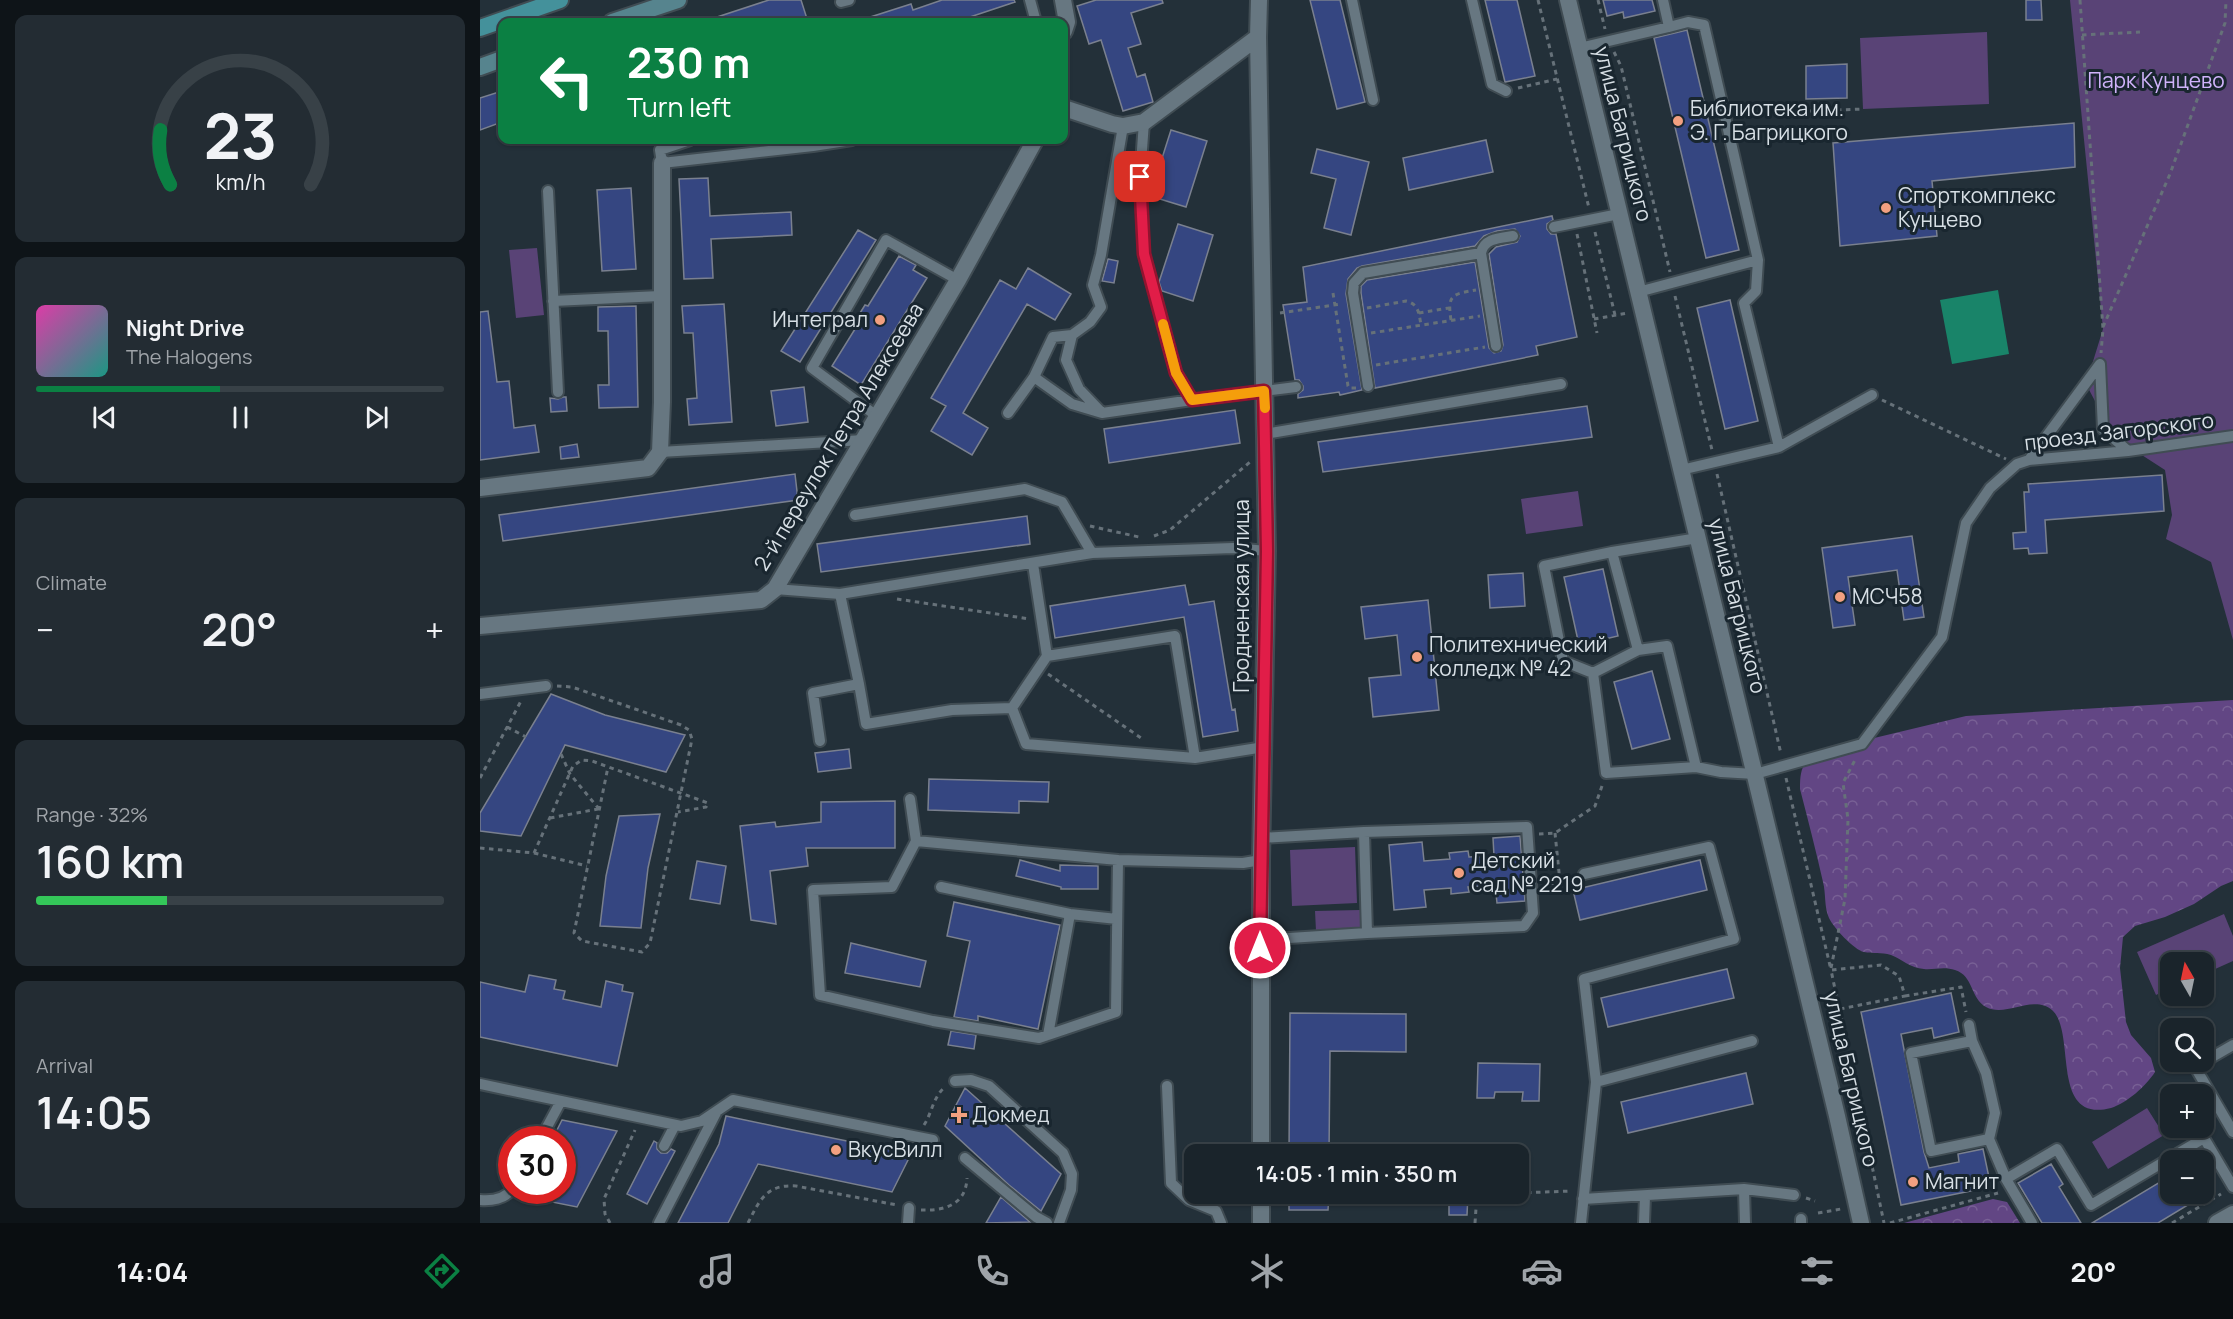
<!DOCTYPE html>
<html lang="en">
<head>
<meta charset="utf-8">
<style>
	body { margin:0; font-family:Manrope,sans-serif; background:#232c33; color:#f1f3f6; height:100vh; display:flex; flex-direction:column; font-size:22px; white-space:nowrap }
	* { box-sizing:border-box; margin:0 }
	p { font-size:20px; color:#9fa4a9 }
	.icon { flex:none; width:33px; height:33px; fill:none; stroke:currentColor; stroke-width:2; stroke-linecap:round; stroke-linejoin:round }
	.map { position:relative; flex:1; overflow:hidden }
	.panel { display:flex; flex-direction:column; gap:15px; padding:15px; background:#0e1418; width:480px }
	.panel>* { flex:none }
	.top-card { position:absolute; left:18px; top:18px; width:570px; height:126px; border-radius:12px; box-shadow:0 2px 4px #0004,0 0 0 2px #384147; background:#0b8043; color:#fff; overflow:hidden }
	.needle { width:39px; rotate:351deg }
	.buttons { position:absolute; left:1680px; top:952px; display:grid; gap:12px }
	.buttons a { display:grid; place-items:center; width:54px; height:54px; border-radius:12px; background:#1a242b; box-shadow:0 2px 4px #0004,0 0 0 2px #384147; font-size:30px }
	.speed { position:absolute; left:18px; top:1126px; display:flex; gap:12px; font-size:30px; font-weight:700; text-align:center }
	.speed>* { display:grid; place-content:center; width:78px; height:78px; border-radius:50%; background:#1a242b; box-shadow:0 2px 4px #0004,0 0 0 2px #384147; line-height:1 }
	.speed .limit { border:9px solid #d22; background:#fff; color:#111 }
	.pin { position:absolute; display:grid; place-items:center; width:51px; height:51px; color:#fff; margin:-26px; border-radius:12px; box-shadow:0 3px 9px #0006 }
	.me { position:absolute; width:66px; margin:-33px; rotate:0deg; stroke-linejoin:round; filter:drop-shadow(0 0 4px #0008) }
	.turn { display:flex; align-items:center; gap:21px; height:126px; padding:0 30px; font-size:27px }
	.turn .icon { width:78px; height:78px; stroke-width:2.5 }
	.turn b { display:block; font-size:42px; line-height:51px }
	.big { font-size:45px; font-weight:600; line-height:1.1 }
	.panel .tile { flex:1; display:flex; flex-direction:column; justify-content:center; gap:9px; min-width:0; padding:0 21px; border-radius:12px; background:#232c33 }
	.panel .dial { align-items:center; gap:0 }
	.dial svg { height:156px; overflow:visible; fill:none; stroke:#384147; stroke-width:7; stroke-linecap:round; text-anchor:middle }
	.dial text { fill:#f1f3f6; stroke:none }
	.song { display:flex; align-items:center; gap:18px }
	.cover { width:72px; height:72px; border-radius:9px; background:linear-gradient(135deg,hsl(320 70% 55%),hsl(170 70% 35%)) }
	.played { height:6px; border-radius:3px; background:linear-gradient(90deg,#0b8043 45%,#384147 45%) }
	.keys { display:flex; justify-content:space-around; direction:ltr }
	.heat { display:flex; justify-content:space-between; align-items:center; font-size:33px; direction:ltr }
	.charge { height:9px; border-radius:4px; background:linear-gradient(90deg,#34c759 32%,#384147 0) }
	.trip { position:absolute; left:704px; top:1144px; width:345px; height:60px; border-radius:12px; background:#1a242b; box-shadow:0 2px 4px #0004,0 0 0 2px #384147; font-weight:600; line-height:60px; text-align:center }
	.menu { display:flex; height:96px; justify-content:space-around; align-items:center; background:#0a0e11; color:#9fa4a9 }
	.menu .icon { width:42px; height:42px }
	.menu .selected { color:#0b8043 }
	.menu b { font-size:27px; color:#f1f3f6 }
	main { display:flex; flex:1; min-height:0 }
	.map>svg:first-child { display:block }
	.forest { fill:url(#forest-crowns) }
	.park { fill:#594376 }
	.water { fill:#198469 }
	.building { fill:#354681; stroke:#7a808f; stroke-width:1.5 }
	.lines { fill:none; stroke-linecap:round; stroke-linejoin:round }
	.service-casing { stroke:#404c53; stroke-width:14 }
	.minor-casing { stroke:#404c53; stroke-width:20 }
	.tertiary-casing { stroke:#404c53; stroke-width:20 }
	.secondary-casing { stroke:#404c53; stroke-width:20 }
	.primary-casing { stroke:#404c53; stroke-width:20 }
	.path { stroke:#667179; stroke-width:3; stroke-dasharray:4.5 4.5; stroke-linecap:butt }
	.service { stroke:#677781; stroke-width:10 }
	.minor { stroke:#677781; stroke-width:16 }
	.tertiary { stroke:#677781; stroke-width:16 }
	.secondary { stroke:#56848e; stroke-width:16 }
	.primary { stroke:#44919b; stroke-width:16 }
	.route-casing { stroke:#92132f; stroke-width:15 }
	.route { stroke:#e11d48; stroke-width:10 }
	.slow { stroke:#f59e0b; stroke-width:10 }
	.poi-dot { fill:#f2a080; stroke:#19262f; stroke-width:2 }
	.labels { text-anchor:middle; stroke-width:6; stroke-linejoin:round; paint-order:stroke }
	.park-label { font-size:21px; fill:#d0b3fb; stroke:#19262f }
	.poi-label { font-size:21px; fill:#d7dfe5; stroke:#19262f; text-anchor:start }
	.street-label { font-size:21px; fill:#d7dfe5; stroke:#19262f }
</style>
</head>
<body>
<main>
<section class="panel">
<div class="tile dial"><svg viewBox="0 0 100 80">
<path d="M14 69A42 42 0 1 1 86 69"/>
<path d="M14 69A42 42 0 0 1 9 41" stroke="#0b8043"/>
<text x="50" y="56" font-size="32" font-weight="700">23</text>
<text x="50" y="72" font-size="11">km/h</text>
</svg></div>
<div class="tile">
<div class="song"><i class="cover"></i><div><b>Night Drive</b><p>The Halogens</p></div></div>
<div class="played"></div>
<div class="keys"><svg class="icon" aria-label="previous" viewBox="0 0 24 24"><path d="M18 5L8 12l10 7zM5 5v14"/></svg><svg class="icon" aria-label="pause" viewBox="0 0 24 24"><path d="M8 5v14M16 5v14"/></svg><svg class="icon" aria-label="next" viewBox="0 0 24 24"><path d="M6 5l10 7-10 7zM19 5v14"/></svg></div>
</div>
<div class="tile"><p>Climate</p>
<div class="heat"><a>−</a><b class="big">20°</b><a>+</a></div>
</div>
<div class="tile"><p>Range · 32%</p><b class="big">160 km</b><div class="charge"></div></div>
<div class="tile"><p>Arrival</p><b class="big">14:05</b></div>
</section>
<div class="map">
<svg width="1753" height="1223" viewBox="0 0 1753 1223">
	<defs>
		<pattern id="forest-crowns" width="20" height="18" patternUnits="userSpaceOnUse" patternTransform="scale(1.5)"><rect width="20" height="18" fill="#624684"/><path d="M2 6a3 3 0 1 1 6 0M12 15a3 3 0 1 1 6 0" fill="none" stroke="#786095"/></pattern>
	</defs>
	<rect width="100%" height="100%" fill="#233039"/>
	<path class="forest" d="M1753 700V881L1741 886 1714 904 1685 917 1655 926 1643 937 1640 968 1646 1022 1651 1035 1671 1058 1675 1072C1666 1086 1647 1103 1631 1108 1569 1124 1597 1032 1572 1010 1553 994 1526 1018 1506 1007 1490 998 1494 976 1475 970 1464 966 1454 970 1444 969 1430 968 1422 959 1411 955 1401 952 1393 954 1384 952 1374 950 1353 927 1349 918 1344 907 1346 893 1343 882 1336 851 1328 820 1320 789 1320 769 1322 762 1340 751L1486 716Z
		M1513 1199 1527 1202 1540 1223H1424Z"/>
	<path class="park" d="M1590 0H1753V640L1731 562 1686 539 1692 515 1685 470 1634 437 1606 384 1623 329Z
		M1507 32 1509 104 1383 109 1380 38Z
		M57 248 64 315 36 318 29 250Z
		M1098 491 1103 526 1046 534 1041 499Z
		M875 847 877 903 812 906 810 850Z
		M880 910 881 929 836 931 835 911Z
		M1744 914 1753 936V961L1724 974V963H1690V988L1676 995 1657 952Z
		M1667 1108 1684 1135 1628 1169 1612 1142Z"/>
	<path class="water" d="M1518 290 1529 354 1472 364 1460 300Z"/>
	<path class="building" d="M289 0H321L328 22H229L228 20Z
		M462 0H534L535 2 475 22H382L381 20 431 4 433 10Z
		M616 0H682L683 3 651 13 661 44 648 48 657 77 665 74 673 102 643 111 621 40 609 44 597 6Z
		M830 0H860L885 102 857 109Z
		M1005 0H1037L1055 76 1025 82Z
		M1123 0H1172L1175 11 1144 18 1143 12 1127 16Z
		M1546 0H1561L1562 20H1546Z
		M1207 30 1259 250 1226 258 1174 38Z
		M1367 64V98L1326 99V66Z
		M22 91V122L0 130V98Z
		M1594 123 1595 167 1452 181 1457 236 1360 246 1353 143Z
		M691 130 727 141 706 207 670 196Z
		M1006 140 1013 172 929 190 923 158Z
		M837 149 889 162 871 235 844 228 856 179 831 173Z
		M228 178 230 216 311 212 312 235 231 239 233 278 204 279 199 179Z
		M151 188 156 269 122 271 117 190Z
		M1072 216 1073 220 1067 224V229L1071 234H1076L1097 337 1056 346 1058 355 895 388 881 293V286L887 280 995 262 1009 348 1014 353 1021 351 1023 345 1009 254 1016 247 1037 242 1040 236 1035 229 1017 231 1004 236 995 246 882 266 877 268 868 279 866 294 882 390 860 395 859 392 818 398V394L823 390V386L819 380H815L803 305 827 302 823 267Z
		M698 224 733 235 713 301 682 291 679 282Z
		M378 230 396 240 320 362 301 351Z
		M419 256 436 265 433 270 447 278 381 385 352 366 380 321 377 318 385 305 388 306Z
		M628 259 638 261 634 283 622 281Z
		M548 268 591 294 575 320 547 304 483 413 508 428 492 455 451 431 466 406 451 398 520 280 536 289Z
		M1250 300 1278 421 1245 429 1217 308Z
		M244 304 252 422 209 425 207 399 217 398 213 333H204L202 306Z
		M156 306 158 407 119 408 118 385H129L128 331H118V307Z
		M8 311 17 382 29 381 34 428 55 425 59 452 0 460V312Z
		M324 387 328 422 296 426 291 391Z
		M83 397H86L87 411 71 412 70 398 78 399Z
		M1107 406 1112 437 843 472 838 442Z
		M755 410 760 443 629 463 624 429Z
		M97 444 99 457 81 459 80 447Z
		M315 474 318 500 23 541 19 515Z
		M1682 475 1684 511 1565 520 1567 553 1549 554 1548 548 1534 549 1533 533 1546 532 1544 492H1549L1548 484Z
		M547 516 550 544 341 572 337 544Z
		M1432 536 1444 617 1424 620 1417 570 1368 577 1375 625 1353 628 1342 548Z
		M1123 569 1138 636 1099 645 1084 577Z
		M1043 573 1045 606 1010 608 1008 575Z
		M705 585 709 605 734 601 752 710 755 709 758 731 723 737 704 617 575 638 570 606Z
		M948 600 959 710 893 717 889 678 921 675 917 635 885 639 881 607Z
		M1172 671 1190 739 1152 749 1134 682Z
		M71 694 125 715 205 735 186 772 85 745 41 836 0 831V813Z
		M369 749 371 768 338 772 335 753Z
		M449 779 569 782 568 802 539 801V813L448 810Z
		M415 801V848H326L328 866 290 871 296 924 271 920 260 826 295 822 296 827 341 822V802Z
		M180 814 168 868 161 928 120 926 126 876 139 816Z
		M1040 836 1045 901 1017 903 1015 885 988 887 989 892 971 894V888L944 890 946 907 914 910 909 845 942 842 944 861 970 859 969 853 988 851 989 857 1014 856 1013 838Z
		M540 860 580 871V865L618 866V889H581V887L536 876Z
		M1220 860 1227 890 1100 920 1093 890Z
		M217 861 246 866 240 904 210 899Z
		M474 902 580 925 558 1029 498 1016V1021L474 1017 490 941 467 936Z
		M371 943 446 961 440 987 365 973Z
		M1247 969 1254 998 1128 1027 1121 998Z
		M49 975 76 980 74 989 85 991 83 999 121 1007 126 981 143 985 142 991 153 993 137 1066 0 1037V982L45 992Z
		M1471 993 1479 1032 1454 1038 1452 1028 1421 1034 1444 1152 1449 1168 1479 1162 1478 1154 1503 1149 1511 1187 1421 1205 1381 1012Z
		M810 1013 926 1014V1052L850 1051 849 1155H809Z
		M471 1031 496 1035 494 1049 468 1045Z
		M998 1063 1060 1064 1059 1101H1042L1043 1092H1015L1014 1098H997Z
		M1266 1073 1273 1104 1148 1133 1141 1102Z
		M485 1088 581 1174 561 1211 529 1185 465 1126Z
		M246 1116 303 1128 431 1154 412 1192 278 1164 248 1223H198L239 1144Z
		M82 1120 137 1131 97 1207 47 1197 48 1191H82V1140H72Z
		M174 1141 177 1143V1149L181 1153H187L191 1149 195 1151 167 1204 147 1194Z
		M1571 1164 1583 1184 1579 1187 1601 1223H1562L1538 1183Z
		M1690 1176V1194H1726L1678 1223H1612Z
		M809 1194H849L848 1210H809Z
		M969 1194H988L987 1215H969Z
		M521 1197 550 1222 506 1223Z"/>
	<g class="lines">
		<g class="service-casing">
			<path id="service" d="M550 0 556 22
				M872 0 893 100
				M992 0 1012 84 1026 91
				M361 2 369 0
				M1189 27 1208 22 1224 25 1278 260 1276 291 1264 303 1299 447 1201 470
				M1099 48 1189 27 1183 0
				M210 140 180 150 182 163 333 146
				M331 142 333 146 372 140
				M68 191 78 392
				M1074 227 1139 214
				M1001 253C1004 238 1020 238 1033 236
				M1158 292 1278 260
				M73 301 180 296
				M592 335 573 337 554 377 592 404 622 413 599 389 586 360 592 335 610 322 621 307 613 285 621 255 643 126
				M888 386 873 293 874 283 883 273 1001 253 1016 346
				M712 400 816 387
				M528 413 554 377
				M622 413 712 400 696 373 664 254 660 177 664 122
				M398 417 332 368 406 240 478 280
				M785 434 1081 384
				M1299 447 1392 395
				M180 452 384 440
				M1549 460 1620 364 1623 429 1648 451
				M375 515 545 489 582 502 612 553 753 548 787 551
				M1132 552 1218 538
				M553 564 567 656 695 636 715 758 784 747
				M295 589 360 594
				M1113 673 1083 661 1064 566 1132 552 1158 650
				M379 684 386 724 472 710 532 708 567 656
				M0 694 66 686
				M532 708 546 744 715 758
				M340 741 333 693 379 684 360 594 612 553
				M1216 767 1187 646 1158 650 1113 673 1126 773 1216 767 1241 772 1275 774 1382 744 1462 637 1486 523 1510 488 1537 464 1549 460 1648 451 1753 436
				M430 799 436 841
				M781 838 884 832 1047 827 1053 913 1044 926 887 933
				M638 860 436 841 412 887 333 890 340 995 453 1021 559 1038 636 1012 638 860 763 863 781 860
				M461 887 590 914 637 919
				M780 940 887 933 884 832
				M1489 1025 1492 1041 1506 1073 1515 1113 1509 1139 1526 1179 1552 1223
				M568 1035 590 914
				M1492 1041 1431 1053 1451 1151 1509 1139
				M1753 1045 1715 1067 1753 1132
				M475 1081 491 1080 509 1086 583 1153 592 1174 591 1190 579 1223
				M1116 1082 1272 1041
				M0 1084 201 1126 222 1121 253 1100 453 1140
				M687 1086 691 1183 709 1200 736 1211 741 1223
				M60 1140 81 1101
				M184 1146 195 1125
				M485 1158 556 1217 567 1223
				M1526 1179 1577 1149 1611 1205 1724 1138 1753 1187
				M1264 1189 1265 1223
				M1103 1199 1264 1189 1314 1195
				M0 1200C11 1201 25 1199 32 1189
				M1321 1219V1223
				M179 1223 237 1111
				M428 1223 429 1208
				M1101 1223 1116 1082 1104 979 1254 939 1229 847 1104 874
				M1164 1223 1165 1196"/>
		</g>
		<g class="minor-casing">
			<path id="minor" d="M583 0 587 22 584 31
				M778 37 779 0
				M584 108 632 124 643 126 664 122 778 37 787 551 781 860V1155
				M0 488 168 468 180 452 182 402V163
				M0 626 281 600 295 589 478 280 555 140
				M781 1194V1223
				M1737 1223 1753 1214"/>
		</g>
		<g class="tertiary-casing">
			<path id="tertiary" d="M1088 0 1357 1116 1381 1223"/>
		</g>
		<g class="secondary-casing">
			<path id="secondary" d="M132 22 198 0
				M0 67 22 59"/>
		</g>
		<g class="primary-casing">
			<path id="primary" d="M0 28 80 0"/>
		</g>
		<path class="path" d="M1058 0 1109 208
			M1118 0 1125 29
			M1600 0 1623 329 1621 353
			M1602 35 1660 32
			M1134 52 1141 66 1190 272
			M1038 88 1077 79
			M1258 114 1383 109
			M1115 232 1135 315
			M1097 234 1117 333
			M853 293 868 386 869 388H876
			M1195 296 1232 450
			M887 308 926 301C939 304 939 314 941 325
			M800 313 861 304
			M939 313 969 308
			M1114 319 1148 313
			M971 320C967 295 972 294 996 290
			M1623 327 1690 174 1745 23 1746 0
			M891 333 1000 316
			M896 365 1005 347
			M1402 400 1526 459
			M1237 474 1301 754
			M610 526 659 537
			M674 536 690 530 770 462
			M417 599 550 619
			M568 674 664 740
			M77 686 92 687 201 725 209 730 212 739 170 943 162 952 102 941 94 933 128 767
			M27 727 46 737
			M81 754 90 774 119 809
			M0 778 41 701
			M1306 778 1351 970
			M70 818 118 809
			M1059 834 1075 833 1115 806 1122 786
			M0 848 54 853 93 766 102 760 112 761 228 803 226 807 198 812
			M54 853 107 866
			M1080 882 1092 878
			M1062 885 1080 882 1075 833
			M1351 968 1365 899 1368 819 1363 783 1375 760
			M1425 996 1481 987 1486 1012
			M1360 1009 1425 996 1419 976 1401 965 1351 970 1404 1223
			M444 1125C452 1113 453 1097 465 1087
			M1038 1193 1091 1191
			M1326 1198 1335 1201
			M441 1210C464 1211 486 1205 487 1178
			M1338 1213 1361 1209
			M130 1223 125 1214 124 1199 155 1130
			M268 1223C280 1199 287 1184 316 1186L417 1205
			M995 1223 997 1194
			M1410 1223 1518 1193
			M1692 1223 1741 1194"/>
		<use href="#service" class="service"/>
		<use href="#minor" class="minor"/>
		<use href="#tertiary" class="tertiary"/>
		<use href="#secondary" class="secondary"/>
		<use href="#primary" class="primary"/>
	</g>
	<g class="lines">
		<g class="route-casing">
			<path id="route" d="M660 177 664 254 696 373 712 400 784 391 787 551 780 948"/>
		</g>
		<use href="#route" class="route"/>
		<path class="slow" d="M683 324 696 373 712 400 784 391 785 408"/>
	</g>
	<g class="poi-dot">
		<circle cx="1198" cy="121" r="6"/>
		<circle cx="1406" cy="208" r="6"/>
		<circle cx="400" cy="320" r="6"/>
		<circle cx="1360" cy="597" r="6"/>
		<circle cx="937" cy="657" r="6"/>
		<circle cx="979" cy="873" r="6"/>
		<path d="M476 1106h6v6h6v6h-6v6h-6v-6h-6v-6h6z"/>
		<circle cx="356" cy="1150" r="6"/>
		<circle cx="1433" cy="1182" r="6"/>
	</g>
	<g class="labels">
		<g class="park-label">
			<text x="1676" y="88">Парк Кунцево</text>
		</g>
		<g class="poi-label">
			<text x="1210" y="116">Библиотека им.<tspan x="1210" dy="24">Э. Г. Багрицкого</tspan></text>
			<text x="1418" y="203">Спорткомплекс<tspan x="1418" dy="24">Кунцево</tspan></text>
			<text x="388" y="327" text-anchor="end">Интеграл</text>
			<text x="1372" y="604">МСЧ58</text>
			<text x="949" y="652">Политехнический<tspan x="949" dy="24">колледж № 42</tspan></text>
			<text x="991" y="868">Детский<tspan x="991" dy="24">сад № 2219</tspan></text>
			<text x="492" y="1122">Докмед</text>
			<text x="368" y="1157">ВкусВилл</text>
			<text x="1445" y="1189">Магнит</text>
		</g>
		<g class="street-label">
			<text transform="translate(1143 134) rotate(76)" y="7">улица Багрицкого</text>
			<text transform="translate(1639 432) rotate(-7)" y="7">проезд Загорского</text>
			<text transform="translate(359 437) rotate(-59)" y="7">2-й переулок Петра Алексеева</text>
			<text transform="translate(762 596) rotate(-90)" y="7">Гродненская улица</text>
			<text transform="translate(1257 606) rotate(76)" y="7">улица Багрицкого</text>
			<text transform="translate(1371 1079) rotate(77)" y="7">улица Багрицкого</text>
		</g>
	</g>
</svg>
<div class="buttons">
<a><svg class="needle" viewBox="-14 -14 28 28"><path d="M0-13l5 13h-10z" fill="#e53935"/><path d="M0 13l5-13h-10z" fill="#9fa4a9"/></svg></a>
<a><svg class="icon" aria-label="search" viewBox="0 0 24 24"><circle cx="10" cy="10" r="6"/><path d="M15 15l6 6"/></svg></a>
<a>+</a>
<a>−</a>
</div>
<div class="speed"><div class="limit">30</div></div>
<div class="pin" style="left:660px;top:177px;background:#d93025"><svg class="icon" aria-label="arrive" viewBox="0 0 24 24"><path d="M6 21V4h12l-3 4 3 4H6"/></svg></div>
<svg class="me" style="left:780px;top:948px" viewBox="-20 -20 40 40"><circle r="17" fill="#e11d48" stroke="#fff" stroke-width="3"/><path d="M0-11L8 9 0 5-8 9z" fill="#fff"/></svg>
<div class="trip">14:05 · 1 min · 350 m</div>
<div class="top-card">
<div class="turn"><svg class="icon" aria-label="left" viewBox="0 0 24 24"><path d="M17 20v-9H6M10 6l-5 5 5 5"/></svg><div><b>230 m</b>Turn left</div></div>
</div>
</div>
</main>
<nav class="menu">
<b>14:04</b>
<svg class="icon selected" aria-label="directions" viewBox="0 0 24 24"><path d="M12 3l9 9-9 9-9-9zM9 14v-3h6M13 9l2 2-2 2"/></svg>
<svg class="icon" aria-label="music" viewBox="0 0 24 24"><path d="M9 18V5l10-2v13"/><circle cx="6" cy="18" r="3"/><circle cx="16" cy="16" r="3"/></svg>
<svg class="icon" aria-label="phone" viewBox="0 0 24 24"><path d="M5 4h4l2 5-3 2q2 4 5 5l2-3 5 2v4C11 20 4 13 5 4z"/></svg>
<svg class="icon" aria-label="climate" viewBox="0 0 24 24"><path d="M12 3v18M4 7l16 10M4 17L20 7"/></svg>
<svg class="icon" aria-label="car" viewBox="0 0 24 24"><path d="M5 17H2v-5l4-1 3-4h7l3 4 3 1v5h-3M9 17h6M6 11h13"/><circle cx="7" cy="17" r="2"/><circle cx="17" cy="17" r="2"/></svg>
<svg class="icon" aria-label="filters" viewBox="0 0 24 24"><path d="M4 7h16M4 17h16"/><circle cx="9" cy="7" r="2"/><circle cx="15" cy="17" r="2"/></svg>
<b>20°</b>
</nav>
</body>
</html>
